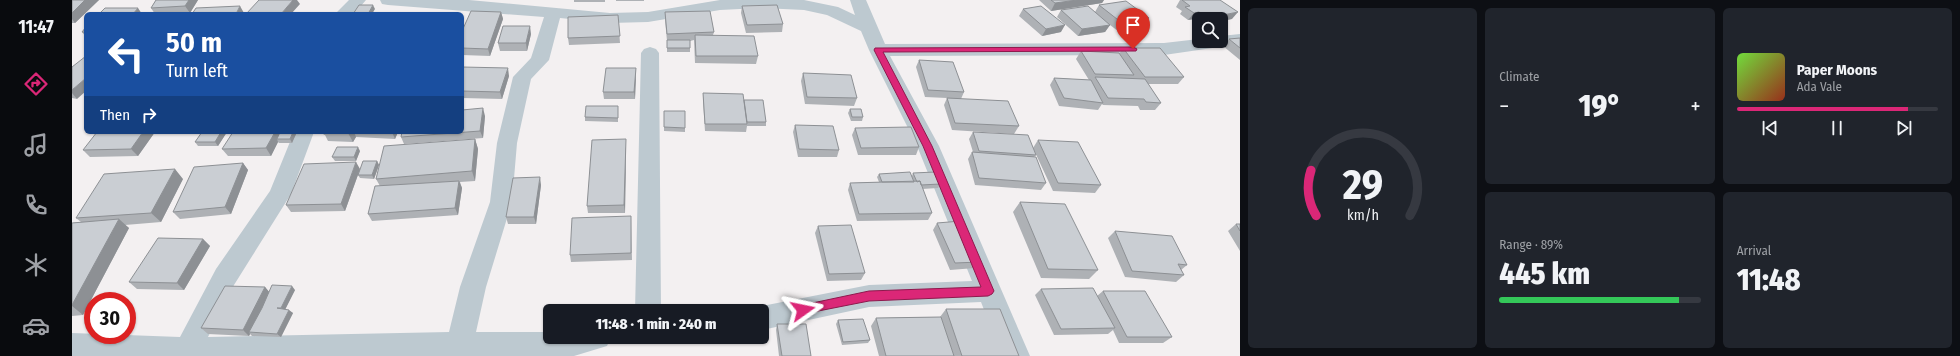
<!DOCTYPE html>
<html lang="en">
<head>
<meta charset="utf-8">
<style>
	body { margin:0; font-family:"Fira Sans Condensed",sans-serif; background:#20242c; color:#f1f3f6; height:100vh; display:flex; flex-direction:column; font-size:15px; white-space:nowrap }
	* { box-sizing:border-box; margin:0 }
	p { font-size:13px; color:#9ea1a6 }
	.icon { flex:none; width:22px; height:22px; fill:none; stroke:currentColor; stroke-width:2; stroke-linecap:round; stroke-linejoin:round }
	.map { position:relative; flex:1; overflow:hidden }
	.sheet { display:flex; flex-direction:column; gap:8px; padding:8px; background:#0d0f14; width:720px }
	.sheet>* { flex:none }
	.hud { position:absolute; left:12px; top:12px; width:380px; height:122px; border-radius:6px; box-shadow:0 1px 3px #0004; background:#1a4fa0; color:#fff; overflow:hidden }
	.buttons { position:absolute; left:1120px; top:12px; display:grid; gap:8px }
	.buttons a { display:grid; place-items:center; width:36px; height:36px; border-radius:6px; background:#171b24; box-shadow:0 1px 3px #0004; font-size:20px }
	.speed { position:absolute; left:12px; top:292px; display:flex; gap:8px; font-size:20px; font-weight:700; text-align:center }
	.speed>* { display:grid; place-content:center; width:52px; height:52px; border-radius:50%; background:#171b24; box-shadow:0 1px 3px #0004; line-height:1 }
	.speed .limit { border:6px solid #d22; background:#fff; color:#111 }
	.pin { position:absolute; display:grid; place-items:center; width:34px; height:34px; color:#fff; margin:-41px -17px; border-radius:50% 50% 50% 0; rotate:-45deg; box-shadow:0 0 4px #0007 }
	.pin .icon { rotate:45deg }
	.me { position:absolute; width:44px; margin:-22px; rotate:78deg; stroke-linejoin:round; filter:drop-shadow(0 0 3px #0008) }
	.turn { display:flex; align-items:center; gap:14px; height:84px; padding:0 16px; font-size:18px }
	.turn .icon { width:52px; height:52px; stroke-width:2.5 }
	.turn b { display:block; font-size:28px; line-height:34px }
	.then { display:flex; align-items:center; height:38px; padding:0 16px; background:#0003; gap:8px; font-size:15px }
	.big { font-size:30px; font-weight:800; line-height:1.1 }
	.sheet .card { flex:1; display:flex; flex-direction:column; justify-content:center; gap:6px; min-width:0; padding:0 14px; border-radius:6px; background:#20242c }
	.sheet .dial { align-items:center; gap:0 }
	.dial svg { height:104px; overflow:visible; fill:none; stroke:#363941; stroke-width:7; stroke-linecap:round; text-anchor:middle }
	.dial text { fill:#f1f3f6; stroke:none }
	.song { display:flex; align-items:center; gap:12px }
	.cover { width:48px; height:48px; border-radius:6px; background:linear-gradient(135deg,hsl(100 70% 55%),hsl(10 70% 35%)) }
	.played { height:4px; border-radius:2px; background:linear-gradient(90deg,#db2777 85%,#363941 85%) }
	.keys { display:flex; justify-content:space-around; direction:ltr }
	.heat { display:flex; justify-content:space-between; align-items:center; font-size:22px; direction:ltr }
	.charge { height:6px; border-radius:3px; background:linear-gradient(90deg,#34c759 89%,#363941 0) }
	.sheet .tiles { flex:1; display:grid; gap:8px; grid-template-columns:repeat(3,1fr) }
	.card:first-child { grid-row:span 2 }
	.trip { position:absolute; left:471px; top:304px; width:226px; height:40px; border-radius:6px; background:#171b24; box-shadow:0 1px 3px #0004; font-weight:800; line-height:40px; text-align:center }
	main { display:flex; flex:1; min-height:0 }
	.dock { display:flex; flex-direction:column; width:72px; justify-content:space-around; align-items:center; background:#090b0e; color:#9ea1a6 }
	.dock .icon { width:28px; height:28px }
	.dock .on { color:#db2777 }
	.dock b { font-size:18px; color:#f1f3f6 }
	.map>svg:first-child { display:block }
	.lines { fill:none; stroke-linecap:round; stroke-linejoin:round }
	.minor { fill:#bdc9d0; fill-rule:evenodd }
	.wall { fill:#aeb1b5 }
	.shaded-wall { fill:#8d9094 }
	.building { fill:#caced3; stroke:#8d9094 }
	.route { fill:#db2777; stroke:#8e194d }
</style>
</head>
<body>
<main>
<nav class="dock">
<b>11:47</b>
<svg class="icon on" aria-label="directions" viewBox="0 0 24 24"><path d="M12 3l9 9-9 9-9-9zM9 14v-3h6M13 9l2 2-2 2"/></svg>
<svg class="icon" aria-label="music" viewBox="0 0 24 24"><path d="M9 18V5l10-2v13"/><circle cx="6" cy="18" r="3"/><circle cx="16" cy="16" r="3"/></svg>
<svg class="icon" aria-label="phone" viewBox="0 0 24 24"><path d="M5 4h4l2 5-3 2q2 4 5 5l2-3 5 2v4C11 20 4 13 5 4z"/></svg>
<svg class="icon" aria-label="climate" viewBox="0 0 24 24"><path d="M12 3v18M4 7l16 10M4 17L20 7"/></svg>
<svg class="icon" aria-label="car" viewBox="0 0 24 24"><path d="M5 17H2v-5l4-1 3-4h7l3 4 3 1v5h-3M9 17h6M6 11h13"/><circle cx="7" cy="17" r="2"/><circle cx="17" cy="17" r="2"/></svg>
</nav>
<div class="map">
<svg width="1168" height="356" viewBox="0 0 1168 356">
	<rect width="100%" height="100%" fill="#f3f0f1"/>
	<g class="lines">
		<path class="minor" d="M277 0H294L282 14H263Z
			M308 0H397L538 13 576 12 648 0H732L766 7 783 15 778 0H794L813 44 1092 43 1127 39V41H1149V36L1168 34V44L1092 55 818 56 867 146 958 356H930L909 302 797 307 690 330V311H680L690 306 797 285 900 281 845 146 797 50 789 31 755 15 732 10 688 8 648 10 576 22 538 23 488 18 477 60 459 79 445 143 440 202 414 287 404 332H478V337H539L535 346 502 356H0V333L108 337 144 269 198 191 222 132H242L219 194 162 285 136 337 377 332 388 287 418 202 425 143 441 77 459 58 472 17 316 5 310 4Z
			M578 47 584 49 587 53 589 311H563L569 53 572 49Z"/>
	</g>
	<path class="wall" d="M0 0H27L3 23H0Z
		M84 0H126L118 13 106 14H83L79 8Z
		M502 0H533V2H502Z
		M544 0H572V1H544Z
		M967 0H1032L1030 3 979 11Z
		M1108 0H1148L1160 19 1149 21V19H1127V23L1122 19 1116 20 1108 14 1110 11 1104 7Z
		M1027 5 1077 18 1072 26H1069L1067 30 1055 32 1052 30 1046 31 1038 25 1033 32 1006 36 985 17 989 10 1023 12Z
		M670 6 711 24 710 32 674 33 669 13Z
		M951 9 989 32 970 36 947 16Z
		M429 12 431 19 418 56 390 55V31Z
		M593 12 642 32 641 35 686 56 684 64 623 63 622 40 618 41V52H595V41L593 20Z
		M546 15 548 43 497 45 496 38Z
		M14 27V37L10 32Z
		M459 34 455 51H428L426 43Z
		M1168 38V60L1151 46 1157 39Z
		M1051 48 1112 77 1106 84H1076L1089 103 1083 110H1068L1066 106 1031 105 1030 104 1026 110 987 106 978 85 982 78 1017 80 1004 59 1009 51 1048 53Z
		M847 60 892 92 889 99 947 126 942 134 880 130 872 105 875 98 853 97 844 67Z
		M0 67 5 99 0 98Z
		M390 67 437 76 430 99 390 98Z
		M564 68 563 99H532L531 92Z
		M731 73 785 98 782 106 733 104 729 81Z
		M631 93 672 101 694 122V126H675L674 132 633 131 631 101Z
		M778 109 791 117 790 121H779L776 113Z
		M546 110V122L513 121V117Z
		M592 111H613V132L592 131Z
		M413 116 411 138 332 144 329 137Z
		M723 125 767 150 765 157H726L721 132Z
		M783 128 847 147 844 155H786L780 135Z
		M83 132 66 156 18 157 11 150Z
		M130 132H155L146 146H126L123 142Z
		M225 132 220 143H207L206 142 199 156H156L150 149Z
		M250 132H326L323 139 284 137 281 142 256 141 253 135H252Z
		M901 132 964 155 962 157 974 183 969 190 903 185 896 159 900 152H901L897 139Z
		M403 139 406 149 403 181 388 182 390 188 386 215 300 221 296 214 308 186 304 179Z
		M966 140 1029 185 1023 193 981 191 961 148Z
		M554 147 553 213H516L515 206Z
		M288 151 284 161H263L260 157Z
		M305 161 307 165 302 179 288 178 286 175 273 211 219 212 214 205Z
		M171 163 176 170 159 214 108 219 101 212Z
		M841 173 868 184 866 188 850 189 860 213 856 220 785 221 776 190 778 183 807 182 805 177 807 174 840 176Z
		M111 179 89 222 53 225 57 228 11 315 0 316V223L9 222 4 218Z
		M469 185 464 224H436L434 217Z
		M948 202 1026 270 1017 279 969 278 941 212Z
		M559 216 560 260 499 262 498 255Z
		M865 223 908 262 903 268 878 270 861 230Z
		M1164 224H1168V251L1156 231Z
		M746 226 793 273 789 280 755 281 743 233Z
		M1043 231 1115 265 1109 270 1112 275 1104 282 1053 277 1036 238Z
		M131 239 138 246 112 290 65 289 57 282Z
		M193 287 197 292 223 290 213 309 221 313 209 337 180 336 178 334 177 336 136 334 129 328Z
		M969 289 1025 296 1031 291 1100 337 1091 343H1047L1041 330 1036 334 982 335 963 295Z
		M874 309 947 356H807L799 326 804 318 868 317Z
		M766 320 798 340 796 343 770 345 764 324Z
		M705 324 739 356H707L704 330Z"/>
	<path class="shaded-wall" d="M13 0H27L3 23 0 19V13Z
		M117 0H126L118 13 113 6Z
		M221 0H225L228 4 219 14H209Z
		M1005 0H1032L1030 3 979 11 983 3Z
		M301 5 303 9 300 14H296Z
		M168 6 172 13V14H164Z
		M66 8 70 14H61Z
		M429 12 431 19 418 56 416 49Z
		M1127 12 1122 19 1116 20 1122 13Z
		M1166 12 1160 19 1149 21V19H1135L1136 18Z
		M1077 18 1072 26H1069L1067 30 1055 32 1060 25 1068 20Z
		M1057 22 1052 30 1046 31 1050 23Z
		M993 25 989 32 970 36 974 29Z
		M1038 25 1033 32 1006 36 1010 29Z
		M458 26 459 34 455 51 454 43Z
		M436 68 437 76 430 99 428 92Z
		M564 68V76L563 99 562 92Z
		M14 78V91L5 99 0 93V90Z
		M411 108 413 116 411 138 408 131Z
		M71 132H83L66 156 59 149Z
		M149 132H155L146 146 143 142Z
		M203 132H211L205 139 206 142 199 156 194 148Z
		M221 132H225L220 143 218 139Z
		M276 132H282L284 137 281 142 276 133Z
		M320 132H326L323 139Z
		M403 139 406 149 403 181 400 171Z
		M554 139V147L553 213 552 205Z
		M286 147 288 151 284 161 282 157Z
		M305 161 307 165 302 179 300 175Z
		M284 162 288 169 273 211 269 204Z
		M171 163 176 170 159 214 153 207Z
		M103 169 111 179 89 222 79 213Z
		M468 177 469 185 464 224 462 217Z
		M387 181 390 188 386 215 383 208Z
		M47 219 57 228 11 315 0 306V305Z
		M131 239 138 246 112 290 105 283Z
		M220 286 223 290 212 312 209 308Z
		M193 287 199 294 177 332 178 334 177 336 171 330Z
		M217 310 221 313 209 337 205 334Z"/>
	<path class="building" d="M0 0H13L0 13Z
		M84 0H117L113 6 79 8Z
		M187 0H221L209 14H174Z
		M979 0H1005L983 3Z
		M1110 0H1148L1166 12 1136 18 1127 12 1122 13 1113 7 1118 6Z
		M1054 1 1077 18 1068 20 1072 23 1060 25 1057 22 1050 23 1027 5Z
		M287 5H301L296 14H281Z
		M705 5 711 24 675 25 670 6Z
		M168 6 164 14H120L124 8Z
		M969 6 993 25 974 29 951 9Z
		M1016 6 1038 25 1010 29 989 10Z
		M33 8H66L61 14H27Z
		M399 11 429 12 416 49 390 48V31Z
		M638 11 642 32 595 34 593 12Z
		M546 15 548 36 496 38V17Z
		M431 26H458L454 43H426Z
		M14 27V32H10Z
		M623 35 682 36 686 56H624Z
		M1168 38V48L1157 39Z
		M595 40H618V48H595Z
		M1051 48H1088L1112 77H1073Z
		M1009 51 1047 53 1062 75 1023 74Z
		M14 56V78L0 90V67Z
		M847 60 881 62 892 92 856 90Z
		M390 67 436 68 428 92 390 91Z
		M534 68H564L562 92H531Z
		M731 73 779 75 785 98 735 97Z
		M1023 77 1073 79 1089 103 1074 102 1072 99 1036 98Z
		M982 78 1019 80 1031 103 992 98Z
		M631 93 671 94 675 124H633Z
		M875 98 936 101 947 126 883 123Z
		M672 100H691L694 122H675Z
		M514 106H546V118L513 117Z
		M411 108 408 131 329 137 330 132H390V110Z
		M778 109H789L791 117H780Z
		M592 111H613V128L592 127Z
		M723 125 761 126 767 150 727 149Z
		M839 127 847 147 789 148 783 128Z
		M25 132H71L59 149 11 150Z
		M130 132H149L143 142H123Z
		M161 132H203L194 148 150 149Z
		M208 132H221L218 139H205Z
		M901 132 956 135 964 155 907 151Z
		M403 139 400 171 304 179 312 146Z
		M554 139 552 205 515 206 520 140Z
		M966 140 1006 142 1029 185 986 183Z
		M265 147H286L282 157H260Z
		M900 152 964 157 974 183 907 178Z
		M291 161H305L300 175H286Z
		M284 162 269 204 214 205 232 164Z
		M171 163 153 207 101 212 122 167Z
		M103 169 79 213 4 218 32 174Z
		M838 172 842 182H810L807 174Z
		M863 172 868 184 849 185 848 181 845 182 841 173Z
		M468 177 462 217H434L441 178Z
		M387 181 383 208 296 214 303 186Z
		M848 181 860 213 787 214 778 183Z
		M948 202 993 204 1026 270 976 269Z
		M559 216V253L498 255 500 218Z
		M47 219 0 305V223Z
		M889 221 908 262 883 263 865 223Z
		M1164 224H1168V231Z
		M779 225 793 273 757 274 746 226Z
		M1043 231 1100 236 1115 265 1106 264 1112 275 1060 271Z
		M86 238 131 239 105 283 57 282Z
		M200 285 220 286 209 308H205L217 310 205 334 177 332 190 308Z
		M153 286 193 287 171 330 129 328Z
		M1021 288 1043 328 989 329 969 289Z
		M1031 291H1073L1100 337H1055Z
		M874 309H928L947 356H890Z
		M869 317 882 356H814L804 318Z
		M791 319 798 340 771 342 766 320Z
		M705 324H734L739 356H710Z"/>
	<path class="route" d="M1061 47 1065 49 1064 51 811 52 860 146 922 291 920 294 916 296 797 301 731 314 727 313 726 310 727 306 731 305 797 291 909 287 851 146 802 50 803 48Z"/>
</svg>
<div class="buttons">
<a><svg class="icon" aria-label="search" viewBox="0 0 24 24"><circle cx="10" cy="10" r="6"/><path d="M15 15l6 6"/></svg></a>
</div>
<div class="speed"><div class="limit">30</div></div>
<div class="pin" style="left:1061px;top:49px;background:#d93025"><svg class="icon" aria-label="arrive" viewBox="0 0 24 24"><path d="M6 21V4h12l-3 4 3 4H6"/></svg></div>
<svg class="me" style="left:731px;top:310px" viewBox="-20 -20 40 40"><path d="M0-17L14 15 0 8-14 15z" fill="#db2777" stroke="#fff" stroke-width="4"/></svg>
<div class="trip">11:48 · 1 min · 240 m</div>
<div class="hud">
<div class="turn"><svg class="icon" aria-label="left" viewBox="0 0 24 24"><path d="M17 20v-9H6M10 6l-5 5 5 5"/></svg><div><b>50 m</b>Turn left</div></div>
<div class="then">Then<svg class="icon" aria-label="right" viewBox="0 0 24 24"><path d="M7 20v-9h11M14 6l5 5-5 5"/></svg></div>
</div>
</div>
<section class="sheet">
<div class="tiles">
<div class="card dial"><svg viewBox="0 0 100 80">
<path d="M14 69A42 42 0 1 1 86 69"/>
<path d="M14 69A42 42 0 0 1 10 34" stroke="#db2777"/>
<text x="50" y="56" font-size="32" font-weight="700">29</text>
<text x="50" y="72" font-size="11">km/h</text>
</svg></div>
<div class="card"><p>Climate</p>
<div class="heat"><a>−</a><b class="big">19°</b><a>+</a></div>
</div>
<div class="card">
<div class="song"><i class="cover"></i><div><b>Paper Moons</b><p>Ada Vale</p></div></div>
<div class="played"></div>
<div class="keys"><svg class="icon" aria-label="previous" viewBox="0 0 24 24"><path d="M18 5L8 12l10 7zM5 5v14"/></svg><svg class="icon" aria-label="pause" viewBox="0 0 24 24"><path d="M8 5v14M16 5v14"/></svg><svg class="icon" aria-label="next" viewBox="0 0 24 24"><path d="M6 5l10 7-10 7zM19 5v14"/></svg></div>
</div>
<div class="card"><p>Range · 89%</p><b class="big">445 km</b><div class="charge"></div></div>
<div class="card"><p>Arrival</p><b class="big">11:48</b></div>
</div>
</section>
</main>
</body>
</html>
